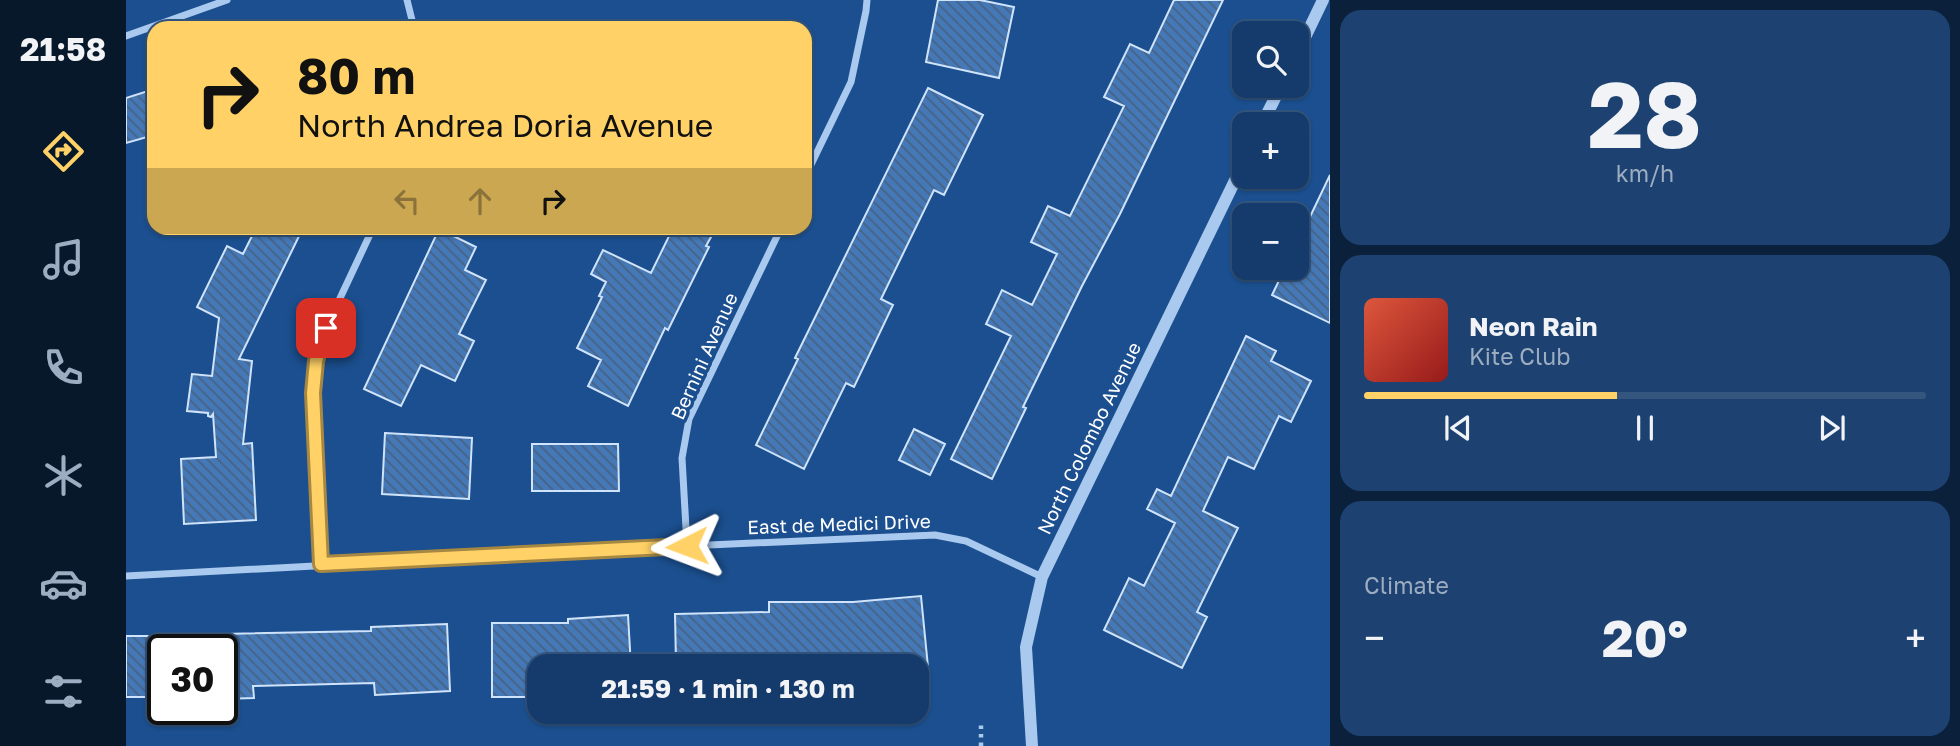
<!DOCTYPE html>
<html lang="en">
<head>
<meta charset="utf-8">
<style>
	body { margin:0; font-family:"Golos Text",sans-serif; background:#1d4271; color:#f1f3f6; height:100vh; display:flex; flex-direction:column; font-size:26px; white-space:nowrap }
	* { box-sizing:border-box; margin:0 }
	p { font-size:23px; color:#9dadc1 }
	.icon { flex:none; width:38px; height:38px; fill:none; stroke:currentColor; stroke-width:2; stroke-linecap:round; stroke-linejoin:round }
	.map { position:relative; flex:1; overflow:hidden }
	.side { display:flex; flex-direction:column; gap:10px; padding:10px; background:#0b203b; width:630px }
	.side>* { flex:none }
	.top-card { position:absolute; left:21px; top:21px; width:665px; height:214px; border-radius:21px; box-shadow:0 2px 5px #0004,0 0 0 2px #33557e; background:#ffd166; color:#111; overflow:hidden }
	.fabs { position:absolute; left:1106px; top:21px; display:grid; gap:14px }
	.fabs a { display:grid; place-items:center; width:77px; height:77px; border-radius:14px; background:#143b6b; box-shadow:0 2px 5px #0004,0 0 0 2px #33557e; font-size:35px }
	.speed { position:absolute; left:21px; top:634px; display:flex; gap:14px; font-size:35px; font-weight:700; text-align:center }
	.speed>* { display:grid; place-content:center; width:91px; height:91px; border-radius:50%; background:#143b6b; box-shadow:0 2px 5px #0004,0 0 0 2px #33557e; line-height:1 }
	.speed .limit { border:4px solid #111; border-radius:10px; background:#fff; color:#111 }
	.pin { position:absolute; display:grid; place-items:center; width:60px; height:60px; color:#fff; margin:-30px; border-radius:14px; box-shadow:0 4px 10px #0006 }
	.me { position:absolute; width:77px; margin:-38px; rotate:267deg; stroke-linejoin:round; filter:drop-shadow(0 0 5px #0008) }
	.turn { display:flex; align-items:center; gap:24px; height:147px; padding:0 35px; font-size:32px }
	.turn .icon { width:91px; height:91px; stroke-width:2.5 }
	.turn b { display:block; font-size:49px; line-height:60px }
	.lanes { display:flex; align-items:center; height:66px; padding:0 35px; background:#0003; justify-content:center; gap:35px; direction:ltr }
	.lanes .off { opacity:.35 }
	.big { font-size:52px; font-weight:700; line-height:1.1 }
	.side .card { flex:1; display:flex; flex-direction:column; justify-content:center; gap:10px; min-width:0; padding:0 24px; border-radius:21px; background:#1d4271 }
	.side .dial { align-items:center; gap:0 }
	.dial b { font-size:91px; line-height:1 }
	.song { display:flex; align-items:center; gap:21px }
	.cover { width:84px; height:84px; border-radius:10px; background:linear-gradient(135deg,hsl(10 70% 55%),hsl(0 70% 35%)) }
	.played { height:7px; border-radius:4px; background:linear-gradient(90deg,#ffd166 45%,#33557e 45%) }
	.keys { display:flex; justify-content:space-around; direction:ltr }
	.heat { display:flex; justify-content:space-between; align-items:center; font-size:38px; direction:ltr }
	.trip { position:absolute; left:401px; top:654px; width:402px; height:70px; border-radius:21px; background:#143b6b; box-shadow:0 2px 5px #0004,0 0 0 2px #33557e; font-weight:700; line-height:70px; text-align:center }
	main { display:flex; flex:1; min-height:0 }
	.tabs { display:flex; flex-direction:column; width:126px; justify-content:space-around; align-items:center; background:#08182b; color:#9dadc1 }
	.tabs .icon { width:49px; height:49px }
	.tabs .active { color:#ffd166 }
	.tabs b { font-size:32px; color:#f1f3f6 }
	.map>svg:first-child { display:block }
	.building { fill:url(#building-back-hatch); stroke:#cfe3fa; stroke-width:2 }
	.lines { fill:none; stroke-linecap:round; stroke-linejoin:round }
	.path { stroke:#a9c9ee; stroke-width:4.5; stroke-dasharray:3.5 5; stroke-linecap:butt }
	.minor { stroke:#a9c9ee; stroke-width:7 }
	.tertiary { stroke:#a9c9ee; stroke-width:12 }
	.route-casing { stroke:#a68842; stroke-width:18 }
	.route { stroke:#ffd166; stroke-width:12 }
	.labels { text-anchor:middle; stroke-width:7; stroke-linejoin:round; paint-order:stroke }
	.street-label { font-size:19px; fill:#fff; stroke:#1b4f8f }
</style>
</head>
<body>
<main>
<nav class="tabs">
<b>21:58</b>
<svg class="icon active" aria-label="directions" viewBox="0 0 24 24"><path d="M12 3l9 9-9 9-9-9zM9 14v-3h6M13 9l2 2-2 2"/></svg>
<svg class="icon" aria-label="music" viewBox="0 0 24 24"><path d="M9 18V5l10-2v13"/><circle cx="6" cy="18" r="3"/><circle cx="16" cy="16" r="3"/></svg>
<svg class="icon" aria-label="phone" viewBox="0 0 24 24"><path d="M5 4h4l2 5-3 2q2 4 5 5l2-3 5 2v4C11 20 4 13 5 4z"/></svg>
<svg class="icon" aria-label="climate" viewBox="0 0 24 24"><path d="M12 3v18M4 7l16 10M4 17L20 7"/></svg>
<svg class="icon" aria-label="car" viewBox="0 0 24 24"><path d="M5 17H2v-5l4-1 3-4h7l3 4 3 1v5h-3M9 17h6M6 11h13"/><circle cx="7" cy="17" r="2"/><circle cx="17" cy="17" r="2"/></svg>
<svg class="icon" aria-label="filters" viewBox="0 0 24 24"><path d="M4 7h16M4 17h16"/><circle cx="9" cy="7" r="2"/><circle cx="15" cy="17" r="2"/></svg>
</nav>
<div class="map">
<svg width="1204" height="746" viewBox="0 0 1204 746">
	<defs>
		<pattern id="building-back-hatch" width="6" height="6" patternUnits="userSpaceOnUse" patternTransform="scale(1.75)"><rect width="6" height="6" fill="#4478b7"/><path d="M-1 5l2 2M0 0l6 6M5-1l2 2" fill="none" stroke="#486282"/></pattern>
	</defs>
	<rect width="100%" height="100%" fill="#1b4f8f"/>
	<path class="building" d="M812 0H854L888 7 873 78 800 62Z
		M1048 0H1097L994 214 956 286 897 407 900 408 866 479 825 459 885 336 860 324 876 290 906 305 931 254 905 242 922 206 944 216 998 106 978 97 1004 44 1023 53Z
		M802 88 857 115 818 195 808 190 755 299 767 305 728 387 720 383 678 469 630 445 672 359 669 358Z
		M28 89V135L0 143V98Z
		M1204 175V323L1146 295 1159 268H1171V244Z
		M130 228H177L113 359 126 361 117 444 126 443 130 520 58 524 55 459 90 457 87 414 85 417 82 416V413L61 411 66 374 86 376 93 318 71 307 101 246 117 254Z
		M547 228H590L580 246 583 247 542 330 539 328 502 406 462 386 475 360 451 348 476 297 473 296 480 282 465 274 477 250 525 273Z
		M313 229 350 247 339 270 360 280 333 334 348 341 329 381 295 365 275 406 238 389Z
		M1120 336 1150 351 1145 361 1185 381 1165 422 1153 416 1128 469 1102 457 1077 511 1112 528 1071 612 1081 617 1056 668 978 630 1003 578 1018 586 1049 523 1021 509 1031 489 1045 496Z
		M788 429 819 444 804 475 773 460Z
		M259 433 346 438 343 499 256 494Z
		M406 444H492L493 491H406Z
		M795 596 802 667H643V662L550 663 549 614 643 612V602H727Z
		M502 615 505 667H413V697H366V623H442V619Z
		M321 624 324 691 249 695 248 683 127 686 128 698 96 699V634L245 631V627Z
		M0 636H28L29 697H0Z"/>
	<g class="lines">
		<path class="path" d="M855 746V724"/>
		<path class="minor" d="M281 0 288 28
			M0 36 101 0
			M679 177 725 82 740 11 741 0
			M561 546 556 458 563 419 655 228
			M195 564 187 393 190 361 200 328 247 228
			M0 576 561 546 809 535 840 541 916 577"/>
		<path class="tertiary" d="M1171 54 1197 0
			M1136 124 1155 86
			M906 746 900 647 916 577 1118 162"/>
	</g>
	<g class="lines">
		<g class="route-casing">
			<path id="route" d="M200 328 190 361 187 393 195 564 561 546"/>
		</g>
		<use href="#route" class="route"/>
	</g>
	<g class="labels">
		<g class="street-label">
			<text transform="translate(578 356) rotate(-66)" y="7">Bernini Avenue</text>
			<text transform="translate(963 438) rotate(-64)" y="7">North Colombo Avenue</text>
			<text transform="translate(713 524) rotate(-2)" y="7">East de Medici Drive</text>
		</g>
	</g>
</svg>
<div class="fabs">
<a><svg class="icon" aria-label="search" viewBox="0 0 24 24"><circle cx="10" cy="10" r="6"/><path d="M15 15l6 6"/></svg></a>
<a>+</a>
<a>−</a>
</div>
<div class="speed"><div class="limit">30</div></div>
<div class="pin" style="left:200px;top:328px;background:#d93025"><svg class="icon" aria-label="arrive" viewBox="0 0 24 24"><path d="M6 21V4h12l-3 4 3 4H6"/></svg></div>
<svg class="me" style="left:561px;top:546px" viewBox="-20 -20 40 40"><path d="M0-17L14 15 0 8-14 15z" fill="#ffd166" stroke="#fff" stroke-width="4"/></svg>
<div class="trip">21:59 · 1 min · 130 m</div>
<div class="top-card">
<div class="turn"><svg class="icon" aria-label="right" viewBox="0 0 24 24"><path d="M7 20v-9h11M14 6l5 5-5 5"/></svg><div><b>80 m</b>North Andrea Doria Avenue</div></div>
<div class="lanes"><svg class="icon off" aria-label="left" viewBox="0 0 24 24"><path d="M17 20v-9H6M10 6l-5 5 5 5"/></svg><svg class="icon off" aria-label="ahead" viewBox="0 0 24 24"><path d="M12 20V5M6 11l6-6 6 6"/></svg><svg class="icon" aria-label="right" viewBox="0 0 24 24"><path d="M7 20v-9h11M14 6l5 5-5 5"/></svg></div>
</div>
</div>
<section class="side">
<div class="card dial"><b>28</b><p>km/h</p></div>
<div class="card">
<div class="song"><i class="cover"></i><div><b>Neon Rain</b><p>Kite Club</p></div></div>
<div class="played"></div>
<div class="keys"><svg class="icon" aria-label="previous" viewBox="0 0 24 24"><path d="M18 5L8 12l10 7zM5 5v14"/></svg><svg class="icon" aria-label="pause" viewBox="0 0 24 24"><path d="M8 5v14M16 5v14"/></svg><svg class="icon" aria-label="next" viewBox="0 0 24 24"><path d="M6 5l10 7-10 7zM19 5v14"/></svg></div>
</div>
<div class="card"><p>Climate</p>
<div class="heat"><a>−</a><b class="big">20°</b><a>+</a></div>
</div>
</section>
</main>
</body>
</html>
